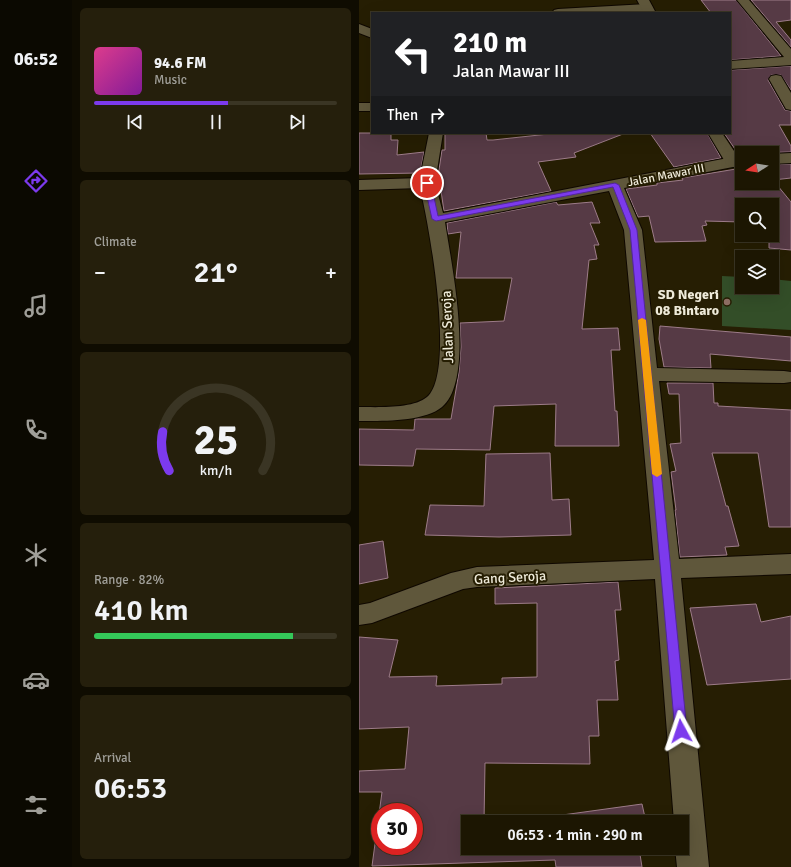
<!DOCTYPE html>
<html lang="en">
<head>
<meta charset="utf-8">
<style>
	body { margin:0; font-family:Signika,sans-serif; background:#251f0c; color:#f1f3f6; height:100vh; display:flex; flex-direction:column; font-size:15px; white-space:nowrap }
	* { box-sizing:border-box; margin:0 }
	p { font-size:13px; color:#a09f99 }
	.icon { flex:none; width:22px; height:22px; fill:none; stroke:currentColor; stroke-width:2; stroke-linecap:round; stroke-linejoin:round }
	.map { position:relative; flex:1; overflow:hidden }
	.sheet { display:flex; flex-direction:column; gap:8px; padding:8px; background:#0f0c01; width:287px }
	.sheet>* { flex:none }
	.top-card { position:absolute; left:12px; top:12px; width:360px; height:122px; border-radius:0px; box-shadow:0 4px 16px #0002,0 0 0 1px #3a3524; background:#202124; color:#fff; overflow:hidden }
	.needle { width:26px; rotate:258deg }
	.fabs { position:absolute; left:376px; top:146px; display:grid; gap:8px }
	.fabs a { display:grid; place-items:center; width:44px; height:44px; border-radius:0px; background:#1c1602; box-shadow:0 4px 16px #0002,0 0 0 1px #3a3524; font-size:20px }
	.speed { position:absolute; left:12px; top:803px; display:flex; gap:8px; font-size:20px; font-weight:700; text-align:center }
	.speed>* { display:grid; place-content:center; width:52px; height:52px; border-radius:50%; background:#1c1602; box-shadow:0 4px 16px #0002,0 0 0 1px #3a3524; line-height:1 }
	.speed .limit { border:6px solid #d22; background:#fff; color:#111 }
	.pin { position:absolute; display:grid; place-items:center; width:34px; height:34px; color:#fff; margin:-17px; border:2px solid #fff; border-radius:50%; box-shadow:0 1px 4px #0007 }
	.me { position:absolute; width:44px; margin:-22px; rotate:355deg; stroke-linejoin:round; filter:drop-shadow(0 0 3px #0008) }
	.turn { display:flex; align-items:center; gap:14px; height:84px; padding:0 16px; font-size:18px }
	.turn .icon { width:52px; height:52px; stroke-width:2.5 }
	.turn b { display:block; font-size:28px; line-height:34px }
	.then { display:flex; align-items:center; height:38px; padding:0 16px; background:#0003; gap:8px; font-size:15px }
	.big { font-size:30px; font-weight:600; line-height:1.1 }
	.sheet .card { flex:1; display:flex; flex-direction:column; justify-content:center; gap:6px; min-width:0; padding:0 14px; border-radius:6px; background:#251f0c }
	.sheet .dial { align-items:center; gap:0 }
	.dial svg { height:104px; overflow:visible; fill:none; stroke:#3a3524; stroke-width:7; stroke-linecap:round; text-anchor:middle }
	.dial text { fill:#f1f3f6; stroke:none }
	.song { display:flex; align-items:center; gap:12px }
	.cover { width:48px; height:48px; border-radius:6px; background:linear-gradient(135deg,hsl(330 70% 55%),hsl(290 70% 35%)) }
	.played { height:4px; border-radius:2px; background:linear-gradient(90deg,#7c3aed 55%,#3a3524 55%) }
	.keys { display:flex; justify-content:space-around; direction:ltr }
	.heat { display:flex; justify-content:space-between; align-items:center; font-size:22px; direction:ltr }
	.charge { height:6px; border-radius:3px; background:linear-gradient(90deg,#34c759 82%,#3a3524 0) }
	.trip { position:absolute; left:102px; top:815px; width:228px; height:40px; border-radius:0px; background:#1c1602; box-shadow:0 4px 16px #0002,0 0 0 1px #3a3524; font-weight:600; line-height:40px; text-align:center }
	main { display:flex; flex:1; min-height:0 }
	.menu { display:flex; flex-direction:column; width:72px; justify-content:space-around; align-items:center; background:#0b0901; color:#a09f99 }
	.menu .icon { width:28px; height:28px }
	.menu .current { color:#7c3aed }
	.menu b { font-size:18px; color:#f1f3f6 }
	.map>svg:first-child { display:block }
	.green { fill:#334e28 }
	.building { fill:#563a45; stroke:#9d7c89; fill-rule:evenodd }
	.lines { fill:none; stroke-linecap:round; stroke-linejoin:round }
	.street-casing { stroke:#0f0800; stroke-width:2 }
	.secondary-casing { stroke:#0f0800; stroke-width:2 }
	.street { fill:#5f573b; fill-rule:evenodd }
	.secondary { fill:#5f573b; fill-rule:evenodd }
	.route { fill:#7c3aed; stroke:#51269a }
	.slow { fill:#f59e0b }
	.education-dot { fill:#8d6e63; stroke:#261e03; stroke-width:1.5 }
	.labels { text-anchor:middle; stroke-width:4; stroke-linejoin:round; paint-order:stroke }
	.far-street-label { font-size:12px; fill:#efebda; stroke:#261e03 }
	.poi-label { font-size:14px; font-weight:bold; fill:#efebda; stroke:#261e03; text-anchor:end }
	.street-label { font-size:14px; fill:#efebda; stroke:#261e03 }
</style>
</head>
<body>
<main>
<nav class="menu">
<b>06:52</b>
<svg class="icon current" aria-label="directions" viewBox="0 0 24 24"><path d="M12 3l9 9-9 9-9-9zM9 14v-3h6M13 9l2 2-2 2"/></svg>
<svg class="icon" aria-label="music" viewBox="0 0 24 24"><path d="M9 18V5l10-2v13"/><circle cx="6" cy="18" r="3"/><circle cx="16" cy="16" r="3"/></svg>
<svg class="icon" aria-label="phone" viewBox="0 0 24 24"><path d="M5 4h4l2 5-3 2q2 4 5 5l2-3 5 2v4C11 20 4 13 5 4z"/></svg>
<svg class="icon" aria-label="climate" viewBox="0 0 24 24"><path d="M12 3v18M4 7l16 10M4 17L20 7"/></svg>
<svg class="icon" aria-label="car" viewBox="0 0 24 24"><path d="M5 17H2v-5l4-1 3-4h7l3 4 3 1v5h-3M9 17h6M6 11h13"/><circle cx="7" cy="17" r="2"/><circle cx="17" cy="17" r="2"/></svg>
<svg class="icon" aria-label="filters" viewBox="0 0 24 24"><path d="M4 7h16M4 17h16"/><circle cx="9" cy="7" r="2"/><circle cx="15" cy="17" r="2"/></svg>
</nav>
<section class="sheet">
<div class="card">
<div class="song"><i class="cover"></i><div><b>94.6 FM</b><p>Music</p></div></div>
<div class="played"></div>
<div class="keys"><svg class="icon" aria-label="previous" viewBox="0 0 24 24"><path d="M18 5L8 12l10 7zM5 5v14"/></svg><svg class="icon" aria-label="pause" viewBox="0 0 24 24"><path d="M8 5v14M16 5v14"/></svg><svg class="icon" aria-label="next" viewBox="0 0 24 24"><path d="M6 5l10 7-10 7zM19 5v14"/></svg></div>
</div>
<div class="card"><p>Climate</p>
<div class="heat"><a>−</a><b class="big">21°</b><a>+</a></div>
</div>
<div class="card dial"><svg viewBox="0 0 100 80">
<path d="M14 69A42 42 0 1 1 86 69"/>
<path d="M14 69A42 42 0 0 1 9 39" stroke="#7c3aed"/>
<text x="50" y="56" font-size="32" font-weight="700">25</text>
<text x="50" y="72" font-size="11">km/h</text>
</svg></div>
<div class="card"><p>Range · 82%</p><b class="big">410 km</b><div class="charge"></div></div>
<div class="card"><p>Arrival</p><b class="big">06:53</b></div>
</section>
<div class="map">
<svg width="432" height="867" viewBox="0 0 432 867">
	<rect width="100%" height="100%" fill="#261e03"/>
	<path class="green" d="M363 276 383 277V287H413V279L432 281V330L363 326Z"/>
	<path class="building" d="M342 0H377L422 56 371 60V13H352Z
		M392 0H432V20L417 22 432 40V47Z
		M432 66V90L422 75H412L409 80 426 110 432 111V125H420L432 146V152L383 153V155H380L365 133H371V70Z
		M0 133H32V140H39L38 155 65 152 61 173 0 174Z
		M86 133H127L128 140H134L199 133H264V134L215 153 217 157 179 162 192 191 85 211 82 191 80 192 78 183 83 150H86Z
		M291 133H348L362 158 315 167Z
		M432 164V178L414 180 432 202V250L410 248V235H413V205H383V222L346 221 348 225 343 226 347 241 296 242 290 216 279 217 267 189 298 185V183L324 180 323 178 383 168V183H413V165Z
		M197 202 199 205 233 202 241 223H231L240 245H235L238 259 230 260 223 329 259 328 261 350H252L256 411H258L260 446H196L197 404 135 406 131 450 57 449 54 466 0 465V429L55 430 56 419H92L100 372 102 347 101 323 145 321 153 278H97L102 232 89 234 88 223Z
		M301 326 432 337V361L351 354 352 368 305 367 300 339Z
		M308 383H354L355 403H359V406L432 410V527H410L399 453H353L367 506H369L380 546 366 547 368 555 321 557 316 510H317L312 472 317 471 311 444 322 443 320 394H310Z
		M191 453 193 500 210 499 212 535 140 537 66 535 71 505 125 506 127 454Z
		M24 541 29 578 0 584V545Z
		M259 582 262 610H256L260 660 256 661 259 700H238L240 736H230L231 764 126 763 125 822H109V848H280L283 867H197L196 860 13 866 23 792H0V771L46 769 50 727 0 729V637L39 640 30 677 78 676 77 686 143 684V678L178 677V603L136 604V588ZM21 812H55V846H21Z
		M397 604 402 622 432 616V679L348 685 331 608Z
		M283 804 287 822H136L160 821Z"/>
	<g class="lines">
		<g class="street-casing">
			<path id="street" d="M378 0H390L432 49V65L371 69V61L425 57Z
				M288 4 292 5 294 8 292 11 263 13H193L195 10 199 9Z
				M0 24 13 29V38L0 33Z
				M417 75 422 76 432 93V110L427 109 410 79 412 76Z
				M0 103H13V111H0Z
				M70 133H84L76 183 84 213 374 157 380 159 382 162 380 165 374 167 265 188 283 230 298 368 425 371 432 372V382L425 383 300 381 320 559 432 554V574L322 578 350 867H318L316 848H323V822H315L296 579 118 587 104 589 13 623 0 625V605L11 603 92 573 118 567 295 560 265 230 250 191 86 222C92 262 117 379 83 407 65 422 23 421 0 421V407C18 407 54 409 68 397 97 372 70 224 61 188L0 190V180L61 178Z"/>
		</g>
		<g class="secondary-casing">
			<path id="secondary" d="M278 0H290L297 13H285Z
				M349 133H363L379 157 383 156V166L374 167 368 165Z
				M432 153V163L413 164V154Z"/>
		</g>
		<use href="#street" class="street"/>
		<use href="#secondary" class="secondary"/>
	</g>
	<path class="route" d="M66 181 72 183 79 216 256 183 260 185 278 230 328 731 326 735 322 736 318 735 316 731 271 230 254 187 77 221 73 219 65 183Z"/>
	<path class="slow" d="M283 318 287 320 303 474 298 477 293 474 279 320Z"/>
	<circle class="education-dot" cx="368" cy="302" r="4"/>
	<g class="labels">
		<g class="far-street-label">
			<text transform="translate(307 175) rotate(-11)" y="4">Jalan Mawar III</text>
		</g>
		<g class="poi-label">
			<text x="360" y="299">SD Negeri<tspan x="360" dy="16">08 Bintaro</tspan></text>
		</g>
		<g class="street-label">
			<text transform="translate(88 327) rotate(-92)" y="5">Jalan Seroja</text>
			<text transform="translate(151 577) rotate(-3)" y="5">Gang Seroja</text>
		</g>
	</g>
</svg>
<div class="fabs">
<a><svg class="needle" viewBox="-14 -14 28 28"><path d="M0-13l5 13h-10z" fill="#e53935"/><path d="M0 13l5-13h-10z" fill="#a09f99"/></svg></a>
<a><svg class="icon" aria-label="search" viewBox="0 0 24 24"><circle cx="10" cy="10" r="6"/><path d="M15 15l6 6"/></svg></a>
<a><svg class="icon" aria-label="layers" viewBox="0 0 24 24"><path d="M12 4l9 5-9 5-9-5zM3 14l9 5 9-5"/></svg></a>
</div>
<div class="speed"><div class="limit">30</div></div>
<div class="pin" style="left:68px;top:183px;background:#d93025"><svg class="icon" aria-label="arrive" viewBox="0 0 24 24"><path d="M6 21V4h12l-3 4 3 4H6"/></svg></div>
<svg class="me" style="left:322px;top:731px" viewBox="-20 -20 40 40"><path d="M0-17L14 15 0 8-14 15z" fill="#7c3aed" stroke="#fff" stroke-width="4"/></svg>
<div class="trip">06:53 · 1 min · 290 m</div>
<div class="top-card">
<div class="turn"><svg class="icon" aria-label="left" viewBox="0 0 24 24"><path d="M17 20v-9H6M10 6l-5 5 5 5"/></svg><div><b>210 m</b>Jalan Mawar III</div></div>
<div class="then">Then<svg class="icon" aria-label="right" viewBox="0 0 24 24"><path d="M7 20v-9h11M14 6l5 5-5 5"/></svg></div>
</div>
</div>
</main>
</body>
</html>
